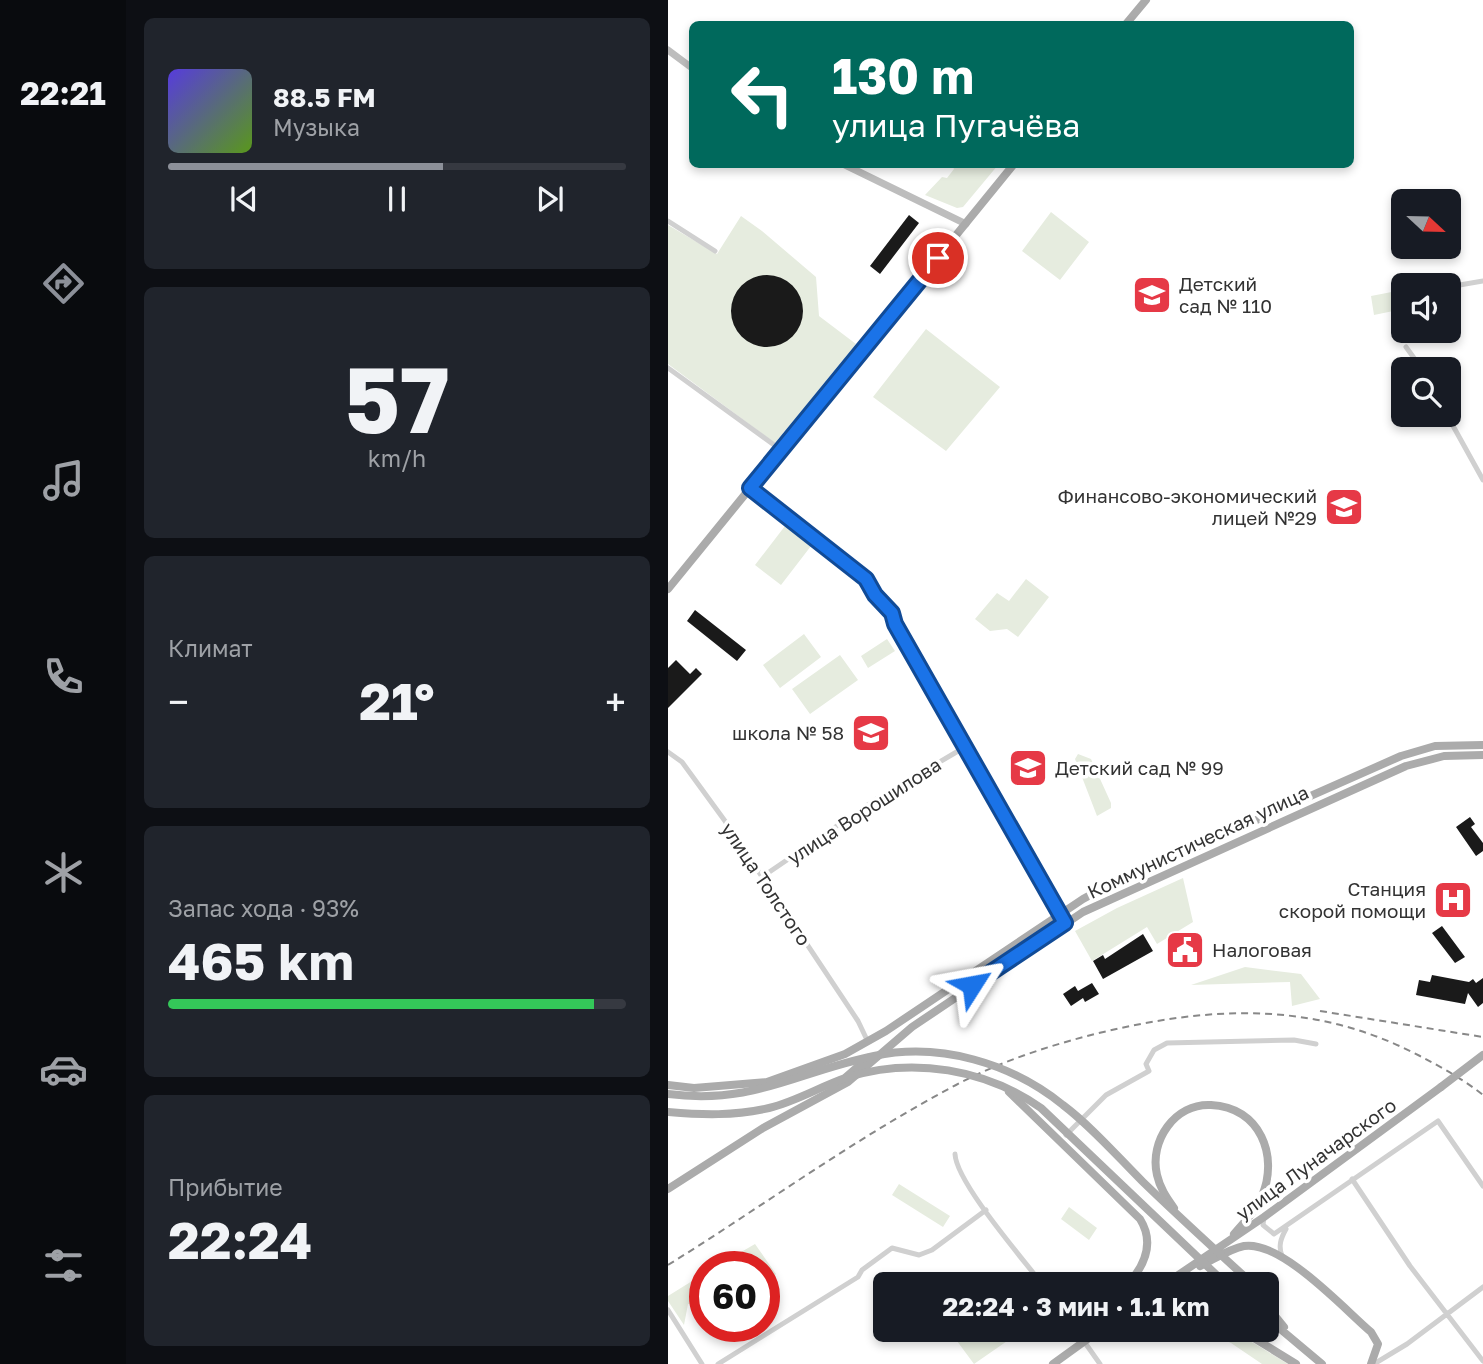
<!DOCTYPE html>
<html lang="ru">
<head>
<meta charset="utf-8">
<style>
	body { margin:0; font-family:"Golos Text",sans-serif; background:#20242c; color:#f1f3f6; height:100vh; display:flex; flex-direction:column; font-size:26px; white-space:nowrap }
	* { box-sizing:border-box; margin:0 }
	p { font-size:23px; color:#9ea1a6 }
	.icon { flex:none; width:38px; height:38px; fill:none; stroke:currentColor; stroke-width:2; stroke-linecap:round; stroke-linejoin:round }
	.map { position:relative; flex:1; overflow:hidden }
	.side { display:flex; flex-direction:column; gap:18px; padding:18px; background:#0d0f14; width:542px }
	.side>* { flex:none }
	.banner { position:absolute; left:21px; top:21px; width:665px; height:147px; border-radius:10px; box-shadow:0 4px 10px #0003; background:#00695c; color:#fff; overflow:hidden }
	.needle { width:46px; rotate:112deg }
	.buttons { position:absolute; left:723px; top:189px; display:grid; gap:14px }
	.buttons a { display:grid; place-items:center; width:70px; height:70px; border-radius:10px; background:#171b24; box-shadow:0 4px 10px #0003; font-size:35px }
	.speed { position:absolute; left:21px; top:1251px; display:flex; gap:14px; font-size:35px; font-weight:700; text-align:center }
	.speed>* { display:grid; place-content:center; width:91px; height:91px; border-radius:50%; background:#171b24; box-shadow:0 4px 10px #0003; line-height:1 }
	.speed .limit { border:10px solid #d22; background:#fff; color:#111 }
	.pin { position:absolute; display:grid; place-items:center; width:60px; height:60px; color:#fff; margin:-30px; border:4px solid #fff; border-radius:50%; box-shadow:0 2px 7px #0007 }
	.me { position:absolute; width:77px; margin:-38px; rotate:56deg; stroke-linejoin:round; filter:drop-shadow(0 0 5px #0008) }
	.turn { display:flex; align-items:center; gap:24px; height:147px; padding:0 28px; font-size:32px }
	.turn .icon { width:91px; height:91px; stroke-width:2.5 }
	.turn b { display:block; font-size:49px; line-height:60px }
	.big { font-size:52px; font-weight:700; line-height:1.1 }
	.side .widget { flex:1; display:flex; flex-direction:column; justify-content:center; gap:10px; min-width:0; padding:0 24px; border-radius:10px; background:#20242c }
	.side .dial { align-items:center; gap:0 }
	.dial b { font-size:91px; line-height:1 }
	.song { display:flex; align-items:center; gap:21px }
	.cover { width:84px; height:84px; border-radius:10px; background:linear-gradient(135deg,hsl(250 70% 55%),hsl(90 70% 35%)) }
	.played { height:7px; border-radius:4px; background:linear-gradient(90deg,#8c9099 60%,#363941 60%) }
	.keys { display:flex; justify-content:space-around; direction:ltr }
	.heat { display:flex; justify-content:space-between; align-items:center; font-size:38px; direction:ltr }
	.charge { height:10px; border-radius:5px; background:linear-gradient(90deg,#34c759 93%,#363941 0) }
	.trip { position:absolute; left:205px; top:1272px; width:406px; height:70px; border-radius:10px; background:#171b24; box-shadow:0 4px 10px #0003; font-weight:700; line-height:70px; text-align:center }
	main { display:flex; flex:1; min-height:0 }
	.menu { display:flex; flex-direction:column; width:126px; justify-content:space-around; align-items:center; background:#090b0e; color:#9ea1a6 }
	.menu .icon { width:49px; height:49px }
	.menu .on { color:#8c9099 }
	.menu b { font-size:32px; color:#f1f3f6 }
	.map>svg:first-child { display:block }
	.green { fill:#e6ecdf }
	.building { fill:#1a1a1a }
	.lines { fill:none; stroke-linecap:round; stroke-linejoin:round }
	.street { stroke:#d0d0d0; stroke-width:5 }
	.secondary { stroke:#bdbdbd; stroke-width:7 }
	.primary { stroke:#ababab; stroke-width:8 }
	.rail { stroke:#888; stroke-width:2; stroke-dasharray:7 5; stroke-linecap:butt }
	.primary-bridge { stroke:#ababab; stroke-width:8 }
	.route-casing { stroke:#114b97; stroke-width:18 }
	.route { stroke:#1a73e8; stroke-width:12 }
	.labels { text-anchor:middle; stroke-width:7; stroke-linejoin:round; paint-order:stroke }
	.poi-label { font-size:19px; fill:#333; stroke:#fff; text-anchor:start }
	.street-label { font-size:19px; fill:#333; stroke:#fff }
</style>
</head>
<body>
<main>
<nav class="menu">
<b>22:21</b>
<svg class="icon on" aria-label="directions" viewBox="0 0 24 24"><path d="M12 3l9 9-9 9-9-9zM9 14v-3h6M13 9l2 2-2 2"/></svg>
<svg class="icon" aria-label="music" viewBox="0 0 24 24"><path d="M9 18V5l10-2v13"/><circle cx="6" cy="18" r="3"/><circle cx="16" cy="16" r="3"/></svg>
<svg class="icon" aria-label="phone" viewBox="0 0 24 24"><path d="M5 4h4l2 5-3 2q2 4 5 5l2-3 5 2v4C11 20 4 13 5 4z"/></svg>
<svg class="icon" aria-label="climate" viewBox="0 0 24 24"><path d="M12 3v18M4 7l16 10M4 17L20 7"/></svg>
<svg class="icon" aria-label="car" viewBox="0 0 24 24"><path d="M5 17H2v-5l4-1 3-4h7l3 4 3 1v5h-3M9 17h6M6 11h13"/><circle cx="7" cy="17" r="2"/><circle cx="17" cy="17" r="2"/></svg>
<svg class="icon" aria-label="filters" viewBox="0 0 24 24"><path d="M4 7h16M4 17h16"/><circle cx="9" cy="7" r="2"/><circle cx="15" cy="17" r="2"/></svg>
</nav>
<section class="side">
<div class="widget">
<div class="song"><i class="cover"></i><div><b>88.5 FM</b><p>Музыка</p></div></div>
<div class="played"></div>
<div class="keys"><svg class="icon" aria-label="previous" viewBox="0 0 24 24"><path d="M18 5L8 12l10 7zM5 5v14"/></svg><svg class="icon" aria-label="pause" viewBox="0 0 24 24"><path d="M8 5v14M16 5v14"/></svg><svg class="icon" aria-label="next" viewBox="0 0 24 24"><path d="M6 5l10 7-10 7zM19 5v14"/></svg></div>
</div>
<div class="widget dial"><b>57</b><p>km/h</p></div>
<div class="widget"><p>Климат</p>
<div class="heat"><a>−</a><b class="big">21°</b><a>+</a></div>
</div>
<div class="widget"><p>Запас хода · 93%</p><b class="big">465 km</b><div class="charge"></div></div>
<div class="widget"><p>Прибытие</p><b class="big">22:24</b></div>
</section>
<div class="map">
<svg width="815" height="1364" viewBox="0 0 815 1364">
	<rect width="100%" height="100%" fill="#fff"/>
	<path class="green" d="M284 165V164L330 165 295 207 289 208 257 195 274 177 279 178 286 169Z
		M383 212 421 242 392 280 354 251Z
		M73 216 94 231 148 277 151 316 188 344 107 443 0 364V225L49 254Z
		M734 290 735 309 706 315 703 296Z
		M258 329 332 387 278 451 205 397Z
		M117 526 143 546 113 585 87 565Z
		M358 579 381 597 350 637 339 629 322 631 307 619 329 593 341 601Z
		M136 634 153 657 112 688 95 665Z
		M219 639 227 651 200 668 193 656Z
		M172 655 190 680 142 714 124 689Z
		M410 754 423 759 443 803V808L429 816 407 759Z
		M515 878 525 922 489 944 479 927 424 961 407 931 449 908Z
		M577 967 633 974 652 999 624 1006 622 982 523 985Z
		M231 1184 282 1216 275 1227 224 1195Z
		M401 1207 429 1228 421 1240 393 1219Z
		M87 1244 108 1274 96 1284V1267H47Z
		M37 1273V1299L27 1305 20 1304 16 1325 0 1301V1296Z
		M296 1330H355L306 1364 286 1337Z
		M534 1330H564L620 1364H594L563 1343Z"/>
	<path class="building" d="M241 215 251 223 212 274 202 266Z
		M63 311a36 36 0 1 1 72 0a36 36 0 1 1-72 0Z
		M27 610 78 650 69 661 19 621Z
		M8 660 22 674 28 668 34 674 0 708V668Z
		M802 817 807 824 803 827 815 843V851L808 856 788 827Z
		M774 926 797 957 787 963 764 933Z
		M475 934 485 951 435 979 425 961 435 955 437 959Z
		M764 975 801 982 805 979 808 983 815 978V1003L810 1007 800 993 797 1004 748 995 751 980 762 982Z
		M424 983 431 994 417 1002 415 998 403 1006 395 994 407 986 410 991Z"/>
	<g class="lines">
		<path class="street" d="M0 221 47 251
			M780 287 815 281
			M738 347 754 369
			M0 368 113 450
			M779 415 815 480
			M82 488 198 579 207 595 224 613 227 624 392 914
			M0 752 14 762 57 821 190 1021 200 1042
			M94 877 207 800 297 747
			M398 1135 438 1095 481 1071 478 1064 486 1050 499 1043 626 1040 648 1044
			M287 1154C288 1182 355 1259 374 1284
			M684 1179 742 1266 815 1361
			M596 1217 595 1225 606 1234 770 1121 815 1186
			M614 1256C610 1246 613 1238 618 1229
			M0 1310 34 1364
			M408 1330 432 1364
			M50 1364 190 1277 194 1270 224 1248 251 1255 264 1250 318 1210
			M706 1364 739 1344 815 1287"/>
		<path class="secondary" d="M0 50 24 68
			M175 164 298 224"/>
		<path class="primary" d="M458 24 478 0
			M0 589 346 164
			M178 1077 200 1058
			M0 1085 26 1088 99 1082 177 1054 218 1031 415 899 437 887 733 756 767 746 815 745
			M341 1092 472 1219C487 1243 477 1265 460 1284
			M0 1189 95 1128 180 1082 244 1027 415 912 738 766 776 756 815 755
			M506 1208C498 1197 492 1188 489 1175 481 1141 507 1103 543 1105 592 1107 611 1156 594 1196 589 1210 575 1223 566 1234
			M532 1266C545 1260 561 1249 576 1246 613 1240 676 1309 703 1332L710 1344 703 1364
			M497 1284 596 1217 773 1087
			M598 1305 616 1327
			M598 1317 654 1364
			M573 1330 628 1364
			M427 1336 449 1330
			M385 1364 432 1330"/>
		<path class="rail" d="M652 1011 815 1037
			M0 1265C95 1206 189 1137 288 1085 331 1062 380 1046 427 1034 541 1006 645 1000 752 1056 773 1067 795 1079 815 1095"/>
		<path class="primary-bridge" d="M773 1087 815 1055
			M0 1094C86 1105 128 1072 206 1056 272 1042 343 1063 395 1105 424 1127 449 1156 475 1182 508 1214 542 1245 576 1276
			M0 1112C35 1115 66 1116 101 1108 129 1101 153 1086 180 1077 245 1057 318 1069 373 1108L558 1284"/>
	</g>
	<g class="lines">
		<g class="route-casing">
			<path id="route" d="M270 258 82 488 198 579 207 595 224 613 227 624 397 923 304 985"/>
		</g>
		<use href="#route" class="route"/>
	</g>
	<defs>
		<g id="school-square" transform="scale(2.0125)"><rect x="-9" y="-9" width="18" height="18" rx="4" fill="#e63946" stroke="#fff"/><path d="M0-5L7-2L0 1L-7-2ZM-4 1L0 2.5L4 1V4Q0 6-4 4Z" fill="#fff"/></g>
		<g id="hospital-square" transform="scale(2.0125)"><rect x="-9" y="-9" width="18" height="18" rx="4" fill="#e63946" stroke="#fff"/><path d="M-5-5h3v3.5h4V-5h3V5h-3V1.5h-4V5h-3Z" fill="#fff"/></g>
		<g id="civic-square" transform="scale(2.0125)"><rect x="-9" y="-9" width="18" height="18" rx="4" fill="#e63946" stroke="#fff"/><path d="M-.6-6.5H3V-4.5H.6V-3L4-1V1h2V6H-6V1h2V-1L-.6-3ZM-1.2 2.5V6h2.4V2.5Z" fill="#fff"/></g>
	</defs>
	<g fill-rule="evenodd">
		<use href="#school-square" x="484" y="295"/>
		<use href="#school-square" x="676" y="507"/>
		<use href="#school-square" x="203" y="733"/>
		<use href="#school-square" x="360" y="768"/>
		<use href="#hospital-square" x="785" y="900"/>
		<use href="#civic-square" x="517" y="950"/>
	</g>
	<g class="labels">
		<g class="poi-label">
			<text x="511" y="291">Детский<tspan x="511" dy="22">сад № 110</tspan></text>
			<text x="649" y="503" text-anchor="end">Финансово-экономический<tspan x="649" dy="22">лицей №29</tspan></text>
			<text x="176" y="740" text-anchor="end">школа № 58</text>
			<text x="387" y="775">Детский сад № 99</text>
			<text x="758" y="896" text-anchor="end">Станция<tspan x="758" dy="22">скорой помощи</tspan></text>
			<text x="544" y="957">Налоговая</text>
		</g>
		<g class="street-label">
			<text transform="translate(196 811) rotate(-33)" y="7">улица Ворошилова</text>
			<text transform="translate(530 842) rotate(-25)" y="7">Коммунистическая улица</text>
			<text transform="translate(98 884) rotate(56)" y="7">улица Толстого</text>
			<text transform="translate(648 1159) rotate(-36)" y="7">улица Луначарского</text>
		</g>
	</g>
</svg>
<div class="buttons">
<a><svg class="needle" viewBox="-14 -14 28 28"><path d="M0-13l5 13h-10z" fill="#e53935"/><path d="M0 13l5-13h-10z" fill="#9ea1a6"/></svg></a>
<a><svg class="icon" aria-label="sound" viewBox="0 0 24 24"><path d="M4 9h4l5-4v14l-5-4H4zM17 9q2 3 0 6"/></svg></a>
<a><svg class="icon" aria-label="search" viewBox="0 0 24 24"><circle cx="10" cy="10" r="6"/><path d="M15 15l6 6"/></svg></a>
</div>
<div class="speed"><div class="limit">60</div></div>
<div class="pin" style="left:270px;top:258px;background:#d93025"><svg class="icon" aria-label="arrive" viewBox="0 0 24 24"><path d="M6 21V4h12l-3 4 3 4H6"/></svg></div>
<svg class="me" style="left:304px;top:985px" viewBox="-20 -20 40 40"><path d="M0-17L14 15 0 8-14 15z" fill="#1a73e8" stroke="#fff" stroke-width="4"/></svg>
<div class="trip">22:24 · 3 мин · 1.1 km</div>
<div class="banner">
<div class="turn"><svg class="icon" aria-label="left" viewBox="0 0 24 24"><path d="M17 20v-9H6M10 6l-5 5 5 5"/></svg><div><b>130 m</b>улица Пугачёва</div></div>
</div>
</div>
</main>
</body>
</html>
